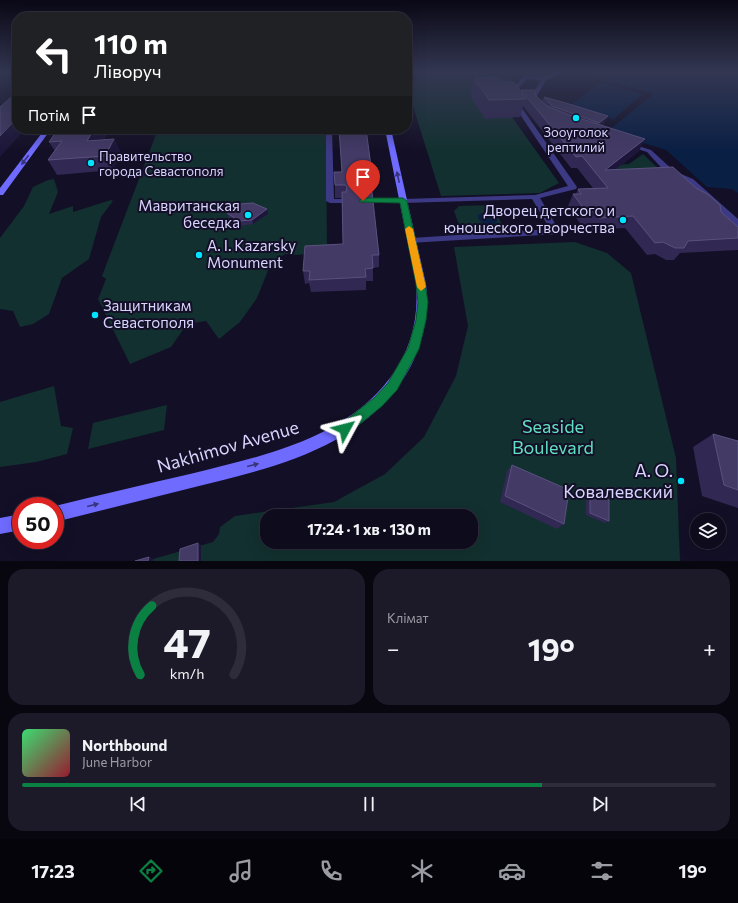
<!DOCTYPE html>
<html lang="uk">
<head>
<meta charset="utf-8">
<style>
	body { margin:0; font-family:Commissioner,sans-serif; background:#1c1929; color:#f1f3f6; height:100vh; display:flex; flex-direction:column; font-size:15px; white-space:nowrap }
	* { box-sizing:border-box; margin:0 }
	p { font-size:13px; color:#9b9ba3 }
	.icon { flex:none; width:22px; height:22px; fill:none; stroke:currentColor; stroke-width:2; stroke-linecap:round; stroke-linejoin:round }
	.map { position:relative; height:561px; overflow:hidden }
	.panel { display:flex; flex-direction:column; gap:8px; padding:8px; background:#08060f; flex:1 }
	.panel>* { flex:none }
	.banner { position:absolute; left:12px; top:12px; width:400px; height:122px; border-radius:16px; box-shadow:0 4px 16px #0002,0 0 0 1px #2e2b3b; background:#202124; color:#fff; overflow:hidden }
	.controls { position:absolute; left:690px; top:513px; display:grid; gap:8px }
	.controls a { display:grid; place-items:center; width:36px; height:36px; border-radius:50%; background:#0e0b1c; box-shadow:0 4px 16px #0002,0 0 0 1px #2e2b3b; font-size:20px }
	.speed { position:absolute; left:12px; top:497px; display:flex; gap:8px; font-size:20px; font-weight:700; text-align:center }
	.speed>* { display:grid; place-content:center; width:52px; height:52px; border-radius:50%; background:#0e0b1c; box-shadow:0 4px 16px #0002,0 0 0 1px #2e2b3b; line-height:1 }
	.speed .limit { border:6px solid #d22; background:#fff; color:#111 }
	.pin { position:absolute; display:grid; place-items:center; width:34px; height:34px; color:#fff; margin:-41px -17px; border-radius:50% 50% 50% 0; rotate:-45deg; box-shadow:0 0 4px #0007 }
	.pin .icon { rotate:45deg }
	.me { position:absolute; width:44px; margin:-22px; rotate:52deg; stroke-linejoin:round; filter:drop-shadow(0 0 3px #0008) }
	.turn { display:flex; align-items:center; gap:14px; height:84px; padding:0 16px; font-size:18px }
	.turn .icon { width:52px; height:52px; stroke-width:2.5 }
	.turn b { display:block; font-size:28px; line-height:34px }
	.then { display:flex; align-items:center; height:38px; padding:0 16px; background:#0003; gap:8px; font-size:15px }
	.big { font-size:30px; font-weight:700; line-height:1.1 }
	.panel .card { flex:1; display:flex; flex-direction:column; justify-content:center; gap:6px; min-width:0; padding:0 14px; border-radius:16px; background:#1c1929 }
	.panel .dial { align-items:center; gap:0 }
	.dial svg { height:104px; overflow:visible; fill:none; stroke:#2e2b3b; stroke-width:7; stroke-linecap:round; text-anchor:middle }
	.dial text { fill:#f1f3f6; stroke:none }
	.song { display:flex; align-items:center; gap:12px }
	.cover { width:48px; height:48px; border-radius:6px; background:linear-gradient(135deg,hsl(140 70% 55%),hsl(350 70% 35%)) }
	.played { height:4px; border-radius:2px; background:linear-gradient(90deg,#0b8043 75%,#2e2b3b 75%) }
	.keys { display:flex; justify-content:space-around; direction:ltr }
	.heat { display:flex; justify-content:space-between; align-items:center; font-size:22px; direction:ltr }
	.panel .tiles { flex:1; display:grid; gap:8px; grid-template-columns:1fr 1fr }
	.card:last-child { grid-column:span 2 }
	.trip { position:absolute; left:260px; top:509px; width:218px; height:40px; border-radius:16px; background:#0e0b1c; box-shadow:0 4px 16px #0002,0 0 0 1px #2e2b3b; font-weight:700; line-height:40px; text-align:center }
	.dock { display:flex; height:64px; justify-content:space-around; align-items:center; background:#06040b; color:#9b9ba3 }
	.dock .icon { width:28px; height:28px }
	.dock .selected { color:#0b8043 }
	.dock b { font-size:18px; color:#f1f3f6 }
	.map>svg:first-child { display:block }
	.green { fill:#12302f; fill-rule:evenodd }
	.water { fill:#0a1f44 }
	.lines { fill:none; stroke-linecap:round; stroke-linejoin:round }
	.lane { fill:#3d3a85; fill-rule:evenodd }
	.street { fill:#3d3a85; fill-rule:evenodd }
	.secondary { fill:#6f6bff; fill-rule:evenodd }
	.wall { fill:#312854 }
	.shaded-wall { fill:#1d163a }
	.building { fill:#433a66; stroke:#5a527e }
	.oneway { fill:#38347d }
	.route { fill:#0b8043; stroke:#07532c }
	.slow { fill:#f59e0b }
	.poi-dot { fill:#00e5ff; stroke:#130f26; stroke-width:1.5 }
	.labels { text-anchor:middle; stroke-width:4; stroke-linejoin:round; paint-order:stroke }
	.far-poi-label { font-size:13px; fill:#d9d4ff; stroke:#130f26 }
	.poi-label { font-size:15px; fill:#d9d4ff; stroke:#130f26; text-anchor:end }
	.near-park-label { font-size:18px; fill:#5fe0c0; stroke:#130f26 }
	.near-street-label { font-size:18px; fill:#d9d4ff; stroke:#130f26 }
	.near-poi-label { font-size:18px; fill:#d9d4ff; stroke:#130f26; text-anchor:end }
</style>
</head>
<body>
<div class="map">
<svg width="738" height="561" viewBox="0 0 738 561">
	<rect width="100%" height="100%" fill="#130f26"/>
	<path class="green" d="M422 73H492L512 78 497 96 559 183 540 193 441 196 407 87Z
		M158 129H326L327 252 296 255 285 254 271 263 257 298 240 322 219 339 206 321 187 324 171 347 130 364 98 299 106 279 102 276Z
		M643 154 665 175 611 174 603 166 629 164Z
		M54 179 58 192 49 214 73 206V212L111 200 113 201 101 217 89 259 62 278 49 314 33 324 20 327 13 311 0 309V238L24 206 33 187 48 180Z
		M493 205 505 231 468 232 460 228 454 211 459 206Z
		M575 242 607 253 631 273 676 458 680 561H146L213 542 219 534 220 527 235 516 334 502 385 474 424 437 456 376 468 326 454 247ZM267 516H471V542H267Z
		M54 386 61 426 73 428 67 454 36 462 0 467V402Z
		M167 405 164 430 88 449 93 423Z"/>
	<path class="water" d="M599 73H738V193L732 189 707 187 666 150 607 132 653 94 591 77Z
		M600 83H605L642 94 613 120 608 117 569 106Z
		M482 213H491L497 218V222C491 227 482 225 478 218V215Z"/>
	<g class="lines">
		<path class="lane" d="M326 129H332L334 199H346V203H330L326 201Z
			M360 199H403L407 201 403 203H360Z"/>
		<path class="street" d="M555 73H562L546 80 537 96 540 107H536L531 96 541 80 527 79 516 91 517 101 577 187 576 189 540 198 560 232 559 234 409 243 407 241 412 238 550 229 532 199 403 203 399 201 403 199 535 195 568 186 511 101 510 91 524 76 543 77Z
			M625 143H629L651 150 674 171 693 179 738 219V227L735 226 687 183 668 175 647 152 625 145Z"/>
		<path class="secondary" d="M45 129H51L3 195H0V188Z
			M385 129H391L426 284C430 320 421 354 400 384 351 452 264 470 187 489 143 500 99 511 55 522V506C100 495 145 484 190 474 262 456 343 440 390 378 411 350 419 318 416 284Z
			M21 514V530L0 534V518Z"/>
	</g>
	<path class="wall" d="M474 78 502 82 521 92V90L536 96 542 101 544 97 608 116 604 123 601 126 639 151 615 170 721 212 738 227V250L680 253 674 260H666L655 254 647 255 625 228 592 230 588 225H581L568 206 573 194H576L578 189 593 188 577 168H571L523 106 520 117 485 119 470 96Z
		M109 129 104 139H114L121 153 113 170 57 175 48 160 55 151 49 142Z
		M339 129 371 166V178H370L371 192 379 255V267L373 268V281H366V290L311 292 309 283 305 284 303 271 343 244 342 198H335V185L342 172Z
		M227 213 268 214 253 224 240 226 229 218Z
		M713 434 738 441V508L702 496 693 447Z
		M512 465 564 524 557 529 500 502 507 471Z
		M590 493 609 521 605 523 586 515V496Z"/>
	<path class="shaded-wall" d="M608 116 604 123 596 130 599 123Z
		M17 118V129H25L0 157V136Z
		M94 129H109L95 155 87 141Z
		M114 139 121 153 113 170 105 156Z
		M645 139 639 151 602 180 605 170Z
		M267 209 268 214 253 224 252 220Z
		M198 543 201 545V561H198Z
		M149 557 153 559V561H148Z"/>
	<path class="building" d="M498 77 502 82H514L526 99 489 100 474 78Z
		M521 90H534L536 96 547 106 569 115 645 139 605 170 673 167 696 188 709 195 720 205 721 212 738 227V238L688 241 684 248H675L663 242 655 243 633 216 599 218 595 212 587 213 573 194H581L578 189 608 188 582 156 576 157Z
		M17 92V118L0 136V107Z
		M544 97 566 103 608 116 599 123 552 106Z
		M58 129H94L87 141 114 139 105 156 48 160 62 141 49 142Z
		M339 129H366L371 166H369L371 185 359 186 358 191 360 192H372L379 255H372L373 268 365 269 366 277 309 280 310 271H303L305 246 343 244 342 192H346L347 187 345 185H335L334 172H342Z
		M253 203 267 209 252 220 239 221 227 213 240 204Z
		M713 434 738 441V490L724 485Z
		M512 465 569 490 564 524 505 496Z
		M590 493 609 500V521L590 513Z
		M198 543V561H179L180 549Z
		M149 557 148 561H135Z"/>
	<defs><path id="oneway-solid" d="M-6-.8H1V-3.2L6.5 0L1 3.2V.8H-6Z"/></defs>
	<g class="oneway">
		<use href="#oneway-solid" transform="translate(25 160) rotate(127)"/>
		<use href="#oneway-solid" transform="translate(398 177) rotate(-102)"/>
		<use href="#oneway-solid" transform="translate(253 465) rotate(-14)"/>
		<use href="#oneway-solid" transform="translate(93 505) rotate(-14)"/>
	</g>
	<linearGradient id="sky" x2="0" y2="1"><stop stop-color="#0a0815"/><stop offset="0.48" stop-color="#333752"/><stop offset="1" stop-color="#333752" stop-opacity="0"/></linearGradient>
	<rect width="738" height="151" fill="url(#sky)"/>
	<path class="route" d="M363 198H403L407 201 425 284 428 302 426 320 419 349 397 390 382 406 349 433 345 435 341 433 339 429 341 424 374 398 388 383 408 348 416 320 418 302 416 284 400 203 360 202 359 201Z"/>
	<path class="slow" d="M409 226 413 229 426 287 421 291 417 287 405 229Z"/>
	<g class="poi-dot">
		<circle cx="576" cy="118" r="4"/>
		<circle cx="91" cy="163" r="4"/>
		<circle cx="248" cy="215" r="4"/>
		<circle cx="623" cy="220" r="4"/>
		<circle cx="199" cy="255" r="4"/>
		<circle cx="95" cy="315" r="4"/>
		<circle cx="681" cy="481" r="4"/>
	</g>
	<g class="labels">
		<g class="far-poi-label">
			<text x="576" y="137">Зооуголок<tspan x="576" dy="15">рептилий</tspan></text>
			<text x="99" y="161" text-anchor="start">Правительство<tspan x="99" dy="15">города Севастополя</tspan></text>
		</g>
		<g class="poi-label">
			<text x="240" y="211">Мавританская<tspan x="240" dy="17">беседка</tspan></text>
			<text x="615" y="216">Дворец детского и<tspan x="615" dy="17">юношеского творчества</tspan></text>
			<text x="207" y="251" text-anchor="start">A. I. Kazarsky<tspan x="207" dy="17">Monument</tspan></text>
			<text x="103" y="311" text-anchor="start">Защитникам<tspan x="103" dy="17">Севастополя</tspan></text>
		</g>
		<g class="near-park-label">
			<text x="553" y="433">Seaside<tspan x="553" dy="21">Boulevard</tspan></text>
		</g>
		<g class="near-street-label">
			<text transform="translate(228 447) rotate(-16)" y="6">Nakhimov Avenue</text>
		</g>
		<g class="near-poi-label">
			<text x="673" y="477">А. О.<tspan x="673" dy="21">Ковалевский</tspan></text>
		</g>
	</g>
</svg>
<div class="controls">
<a><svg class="icon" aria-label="layers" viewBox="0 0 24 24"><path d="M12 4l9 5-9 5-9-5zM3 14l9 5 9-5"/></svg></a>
</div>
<div class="speed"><div class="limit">50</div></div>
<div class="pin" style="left:363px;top:201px;background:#d93025"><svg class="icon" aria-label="arrive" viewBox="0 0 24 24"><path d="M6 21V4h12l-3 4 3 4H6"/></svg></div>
<svg class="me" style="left:345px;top:429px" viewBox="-20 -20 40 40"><path d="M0-17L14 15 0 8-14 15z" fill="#0b8043" stroke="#fff" stroke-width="4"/></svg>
<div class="trip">17:24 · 1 хв · 130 m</div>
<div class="banner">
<div class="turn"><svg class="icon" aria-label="left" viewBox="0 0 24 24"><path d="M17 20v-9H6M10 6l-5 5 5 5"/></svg><div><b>110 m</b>Ліворуч</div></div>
<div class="then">Потім<svg class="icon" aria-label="arrive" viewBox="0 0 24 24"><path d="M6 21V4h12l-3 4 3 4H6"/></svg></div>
</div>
</div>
<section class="panel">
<div class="tiles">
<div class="card dial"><svg viewBox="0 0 100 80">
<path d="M14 69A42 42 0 1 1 86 69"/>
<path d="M14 69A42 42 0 0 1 23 16" stroke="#0b8043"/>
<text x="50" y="56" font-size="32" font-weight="700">47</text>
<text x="50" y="72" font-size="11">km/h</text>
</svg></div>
<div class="card"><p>Клімат</p>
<div class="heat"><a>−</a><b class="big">19°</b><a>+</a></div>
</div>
<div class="card">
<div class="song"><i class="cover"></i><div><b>Northbound</b><p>June Harbor</p></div></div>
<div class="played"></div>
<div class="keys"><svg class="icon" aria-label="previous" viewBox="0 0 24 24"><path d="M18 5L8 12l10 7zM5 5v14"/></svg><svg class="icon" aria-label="pause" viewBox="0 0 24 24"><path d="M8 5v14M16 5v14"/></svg><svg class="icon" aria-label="next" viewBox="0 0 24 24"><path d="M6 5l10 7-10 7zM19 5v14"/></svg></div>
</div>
</div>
</section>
<nav class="dock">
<b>17:23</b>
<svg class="icon selected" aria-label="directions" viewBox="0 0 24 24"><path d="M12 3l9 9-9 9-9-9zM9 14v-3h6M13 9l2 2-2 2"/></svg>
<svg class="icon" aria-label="music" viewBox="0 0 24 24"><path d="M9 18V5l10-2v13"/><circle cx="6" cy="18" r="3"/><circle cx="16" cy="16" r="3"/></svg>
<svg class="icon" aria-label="phone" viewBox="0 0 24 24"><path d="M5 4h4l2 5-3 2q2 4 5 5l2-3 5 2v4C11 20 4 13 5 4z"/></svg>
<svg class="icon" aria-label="climate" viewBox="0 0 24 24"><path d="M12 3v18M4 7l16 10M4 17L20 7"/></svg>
<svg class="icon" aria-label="car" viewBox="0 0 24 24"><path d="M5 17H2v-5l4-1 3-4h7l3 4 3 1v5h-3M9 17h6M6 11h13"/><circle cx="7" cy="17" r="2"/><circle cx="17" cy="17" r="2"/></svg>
<svg class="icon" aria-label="filters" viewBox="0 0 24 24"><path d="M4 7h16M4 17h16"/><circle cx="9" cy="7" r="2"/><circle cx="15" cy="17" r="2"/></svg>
<b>19°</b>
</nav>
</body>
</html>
